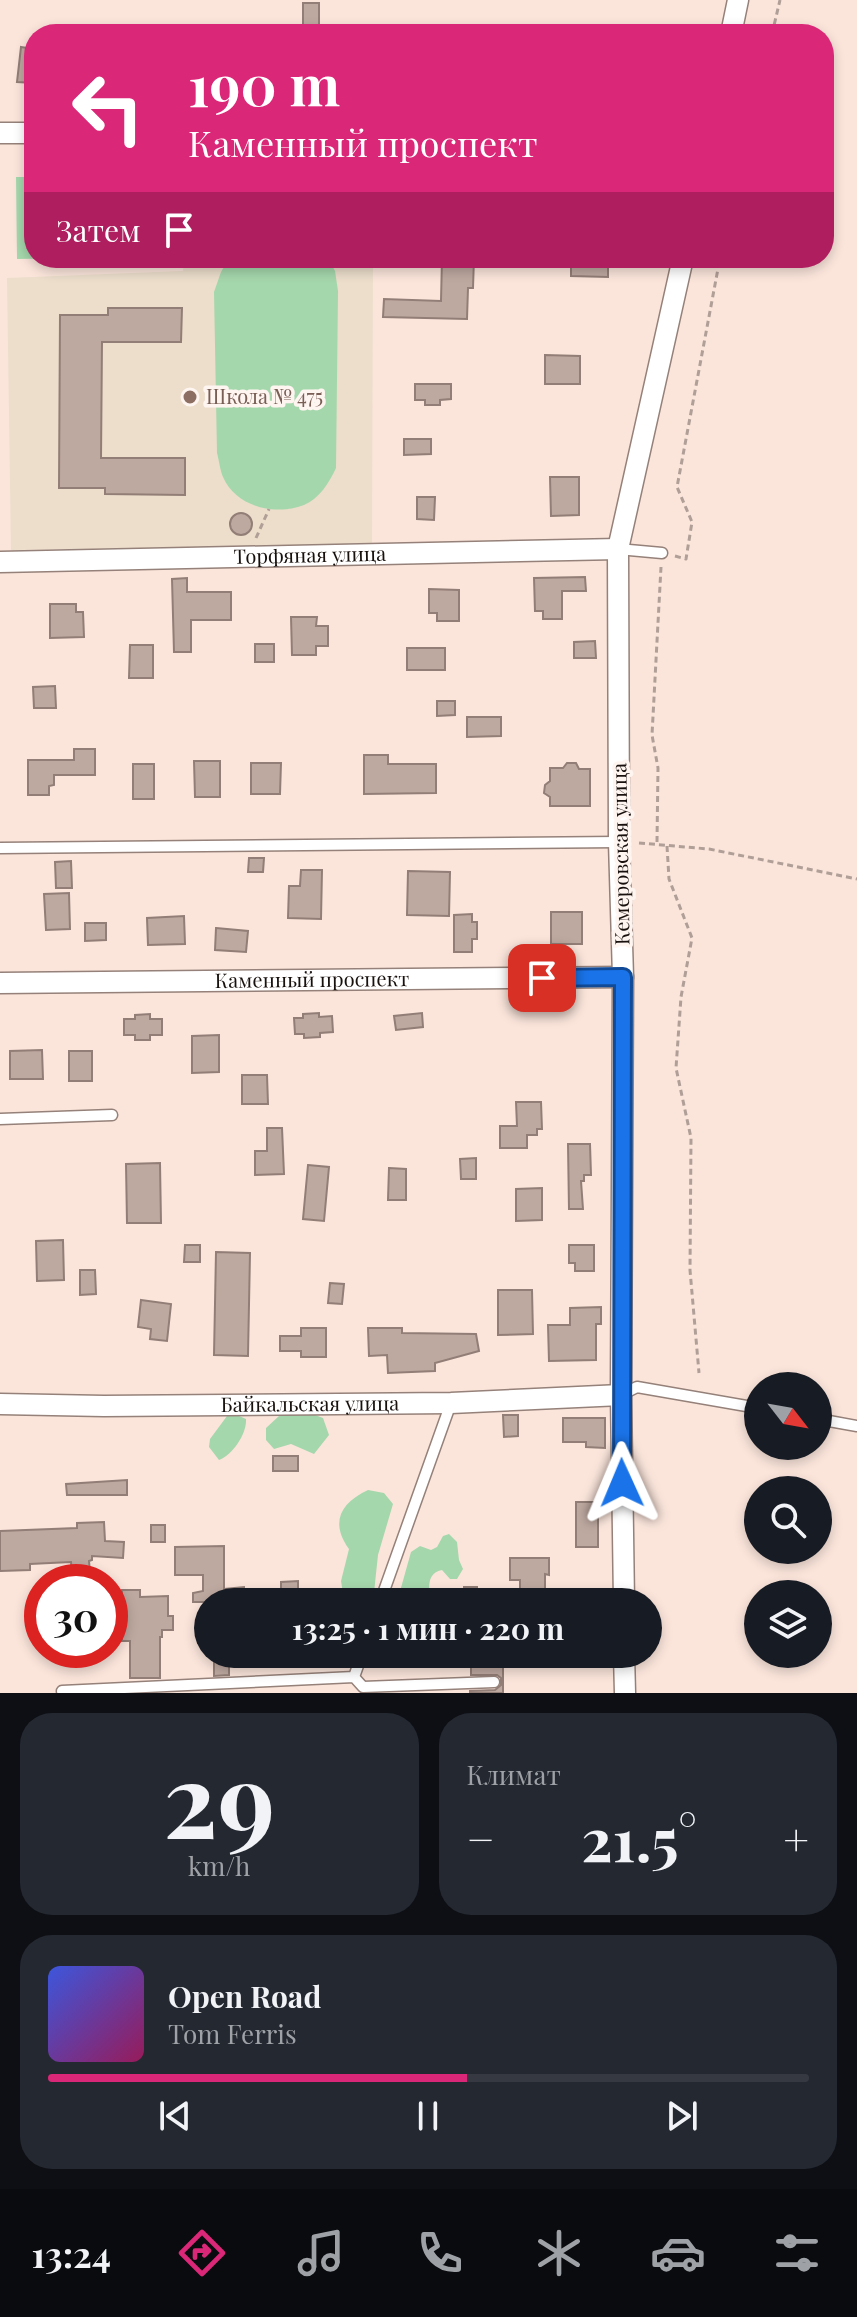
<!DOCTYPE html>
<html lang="ru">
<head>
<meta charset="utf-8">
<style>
	body { margin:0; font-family:"Playfair Display",serif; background:#242831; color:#f1f3f6; height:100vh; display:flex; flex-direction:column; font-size:30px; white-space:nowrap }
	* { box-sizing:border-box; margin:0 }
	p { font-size:26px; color:#9ea1a6 }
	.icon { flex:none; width:44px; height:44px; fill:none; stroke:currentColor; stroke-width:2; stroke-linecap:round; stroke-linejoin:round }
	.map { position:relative; height:1693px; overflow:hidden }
	.side { display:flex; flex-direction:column; gap:20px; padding:20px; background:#0d0f14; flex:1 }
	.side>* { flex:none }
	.guide { position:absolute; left:24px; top:24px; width:810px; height:244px; border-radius:32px; box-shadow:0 4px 12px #0003; background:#db2777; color:#fff; overflow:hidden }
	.needle { width:52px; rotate:121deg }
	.buttons { position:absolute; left:744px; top:1372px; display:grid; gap:16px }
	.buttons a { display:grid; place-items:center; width:88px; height:88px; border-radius:50%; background:#171b24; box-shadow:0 4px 12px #0003; font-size:40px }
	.speed { position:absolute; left:24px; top:1564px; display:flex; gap:16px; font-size:40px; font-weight:700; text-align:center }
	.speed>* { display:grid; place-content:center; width:104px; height:104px; border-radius:50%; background:#171b24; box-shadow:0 4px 12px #0003; line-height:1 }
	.speed .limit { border:12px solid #d22; background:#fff; color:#111 }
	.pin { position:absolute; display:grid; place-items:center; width:68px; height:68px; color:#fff; margin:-34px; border-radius:16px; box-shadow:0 4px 12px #0006 }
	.me { position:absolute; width:88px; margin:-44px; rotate:359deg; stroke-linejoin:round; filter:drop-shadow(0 0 6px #0008) }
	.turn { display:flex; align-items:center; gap:28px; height:168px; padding:0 32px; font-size:36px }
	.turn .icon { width:104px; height:104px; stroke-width:2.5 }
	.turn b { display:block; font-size:56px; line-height:68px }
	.then { display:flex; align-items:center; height:76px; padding:0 32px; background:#0003; gap:16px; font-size:30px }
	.big { font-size:60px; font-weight:700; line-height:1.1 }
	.side .card { flex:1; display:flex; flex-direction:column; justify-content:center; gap:12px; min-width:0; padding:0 28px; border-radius:32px; background:#242831 }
	.side .dial { align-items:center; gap:0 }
	.dial b { font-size:104px; line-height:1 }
	.song { display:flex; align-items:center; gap:24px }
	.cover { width:96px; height:96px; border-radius:12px; background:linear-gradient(135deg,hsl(230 70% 55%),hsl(330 70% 35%)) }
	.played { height:8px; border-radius:4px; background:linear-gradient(90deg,#db2777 55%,#363941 55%) }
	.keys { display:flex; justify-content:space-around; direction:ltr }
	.heat { display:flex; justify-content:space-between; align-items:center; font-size:44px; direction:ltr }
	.side .tiles { flex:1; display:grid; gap:20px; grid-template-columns:1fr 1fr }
	.card:last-child { grid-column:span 2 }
	.trip { position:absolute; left:194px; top:1588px; width:468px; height:80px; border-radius:40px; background:#171b24; box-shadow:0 4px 12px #0003; font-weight:700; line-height:80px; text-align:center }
	.tabs { display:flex; height:128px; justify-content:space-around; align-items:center; background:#090b0e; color:#9ea1a6 }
	.tabs .icon { width:56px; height:56px }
	.tabs .current { color:#db2777 }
	.tabs b { font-size:36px; color:#f1f3f6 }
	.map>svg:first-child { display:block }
	.education { fill:#ecdecb }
	.green { fill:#a5d7ac }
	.building { fill:#bea9a0; stroke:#927e76; stroke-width:2 }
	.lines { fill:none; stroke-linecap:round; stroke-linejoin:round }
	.lane-casing { stroke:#958179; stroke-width:13 }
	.street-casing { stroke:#958179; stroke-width:23 }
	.path { stroke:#b09f97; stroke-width:3; stroke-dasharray:6 4; stroke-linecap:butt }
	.lane { stroke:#fff; stroke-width:10 }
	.street { stroke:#fff; stroke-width:20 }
	.route-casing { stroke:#114b97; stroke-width:20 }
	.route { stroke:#1a73e8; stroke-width:14 }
	.education-dot { fill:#8d6e63; stroke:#fef5f1; stroke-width:3 }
	.labels { text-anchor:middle; stroke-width:7; stroke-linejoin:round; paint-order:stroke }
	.education-label { font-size:20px; fill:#785e54; stroke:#fef5f1; text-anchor:start }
	.street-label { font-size:20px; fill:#17100d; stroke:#fef5f1 }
</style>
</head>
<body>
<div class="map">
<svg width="857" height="1693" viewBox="0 0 857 1693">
	<rect width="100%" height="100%" fill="#fbe5db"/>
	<path class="education" d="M184 258H373L372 545 11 550 7 278 183 271Z"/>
	<path class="green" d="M16 177H34V258H68L17 259Z
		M229 258H328L335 271 338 291 336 468C329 483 319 499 304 505 275 516 236 507 223 477 220 470 219 460 217 453L214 292 221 272Z
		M302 1410 323 1418 329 1435 314 1454 291 1444 274 1449 266 1440V1428L279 1416Z
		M230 1412 246 1419C247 1433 233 1455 219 1460L209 1447 210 1439Z
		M368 1490 384 1493 393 1504 378 1555 373 1602H347L344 1599 341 1581 349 1549C330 1523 340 1503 368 1490Z
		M449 1534 457 1542 459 1560 463 1569 457 1579H450L442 1570C426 1573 429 1589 430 1602H397L411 1552 420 1546 431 1550 437 1547 443 1536Z
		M394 1654H458L453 1660 428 1658 411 1665H399Z"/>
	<path class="building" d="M303 3H319V34H303Z
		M21 47 34 49V83L17 82Z
		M442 258H474L473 288H468L467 319 383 317 384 299 441 301Z
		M571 258H608V277L571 276Z
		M108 308H182L181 342H102L101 458H185V495L105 494V488H59L60 315H108Z
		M545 355 580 356V384H545Z
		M415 384H451V399L440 400V405H425V400H415Z
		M404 439H431V454L404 455Z
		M550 477H579V515L551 516Z
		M417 497H435L434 520 417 519Z
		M230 524a11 11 0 1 1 22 0a11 11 0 1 1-22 0Z
		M585 577 586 591H562V619H543V611H535L534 578Z
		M187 578V592H231V620H191V652H174L172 579Z
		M429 589 459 590V621H437V613H429Z
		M50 604H76V612H83L84 637 50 638Z
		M291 617H317L316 626H328V646H316V655H292Z
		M595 641 596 658H574V642Z
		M255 644H274V662H255Z
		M130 645H153V678H129Z
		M407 648H445V670H407Z
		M55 686 56 708H34L33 687Z
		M437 701H455V715L437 716Z
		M467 717H501V736L467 737Z
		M74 749H95V775H54V785L49 786V795H28V760H74Z
		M364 755H388V764H436V793L364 794Z
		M194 761H220V797H195Z
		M251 763H281L280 794H251Z
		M567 763H576L579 769H590V806H550V797L544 793 545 785 550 781V768H563Z
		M133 764H154V799H133Z
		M249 858H264L263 872H248Z
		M71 861 72 888H56L55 862Z
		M301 870H322L321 919 288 918 289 886H300Z
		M408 871 450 872 449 916 407 915Z
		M69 893 70 929 46 930 44 894Z
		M551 912H582V944H551Z
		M472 914V922H477V939H472V952H454V915Z
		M184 916 185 944 148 945 147 918Z
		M85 923H106V940L85 941Z
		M216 928 248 931 246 952 215 950Z
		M319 1013V1017L332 1016 333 1032 320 1033V1037L304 1038V1034H295L294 1018H303V1014Z
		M422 1013 423 1027 396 1030 394 1016Z
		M150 1014V1019H162V1035H150V1040H135V1035H124V1019H135V1015Z
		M219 1035V1072L192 1073V1036Z
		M42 1050 43 1079H10V1051Z
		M69 1051H92V1081H69Z
		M242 1075H267L268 1104H242Z
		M516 1102H541L542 1129H537V1135H527V1148H500V1126H517Z
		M267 1128H282L284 1174 255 1175V1151H267Z
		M568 1144H590L591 1175H584V1181H581L583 1209H569Z
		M476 1158V1179H461L460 1159Z
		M160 1163 161 1223H127L126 1164Z
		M308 1165 329 1167 324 1221 303 1219Z
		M389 1168 406 1169V1200H388Z
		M542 1188V1220L516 1221V1189Z
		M63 1240 64 1280 37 1281 36 1241Z
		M185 1245H200V1262H184Z
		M569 1245H594V1271H575V1263H569Z
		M216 1252 250 1253 248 1356 214 1355Z
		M80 1270H95L96 1294 80 1295Z
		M330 1283 344 1284 342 1304 328 1303Z
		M498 1290H532L533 1334 498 1335Z
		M141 1300 171 1304 167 1341 150 1339 151 1329 138 1327Z
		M601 1307V1324H596V1360L549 1361 548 1325H570V1308Z
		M301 1328H326V1357H301V1351H280V1336H301Z
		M368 1328H402V1333L476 1334 479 1351 435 1363V1371L388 1373 387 1355 369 1356Z
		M503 1415H518V1436L504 1437Z
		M563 1418H605V1448L586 1447V1442H563Z
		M273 1456H298V1471H273Z
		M127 1480V1495H67L66 1484Z
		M576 1502H598V1547H576Z
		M104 1522 105 1541 124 1542 123 1558 92 1556V1560L89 1561 90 1572 72 1573 71 1562 30 1564V1570L0 1571V1531L77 1528V1523Z
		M151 1525H165V1542H151Z
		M224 1546V1589L244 1587 245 1602H193V1593L203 1591V1575H175V1547Z
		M510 1558H549V1575L545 1574V1589H520V1580H510Z
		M298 1581V1597H281V1582Z
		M464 1587H477V1602H464Z
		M122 1590H140V1597L168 1596V1616H173V1630H162V1637H160V1678H130V1641H122Z
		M214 1654H229V1675L214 1676Z
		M484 1654H503V1693H470V1691L495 1690 501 1685V1678L497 1675H471V1660H484Z"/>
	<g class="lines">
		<g class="lane-casing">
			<path id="lane" d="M618 549 662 553
				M0 848 619 842
				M0 1119 112 1115
				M621 1395 637 1387 758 1408
				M818 1419 857 1426
				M380 1602 451 1403
				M354 1677 362 1654
				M62 1691 354 1677 363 1687 494 1682"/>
		</g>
		<g class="street-casing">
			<g id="street">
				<path d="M731 34 738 0"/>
				<path d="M0 133H34"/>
				<path id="s1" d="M0 562 618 549"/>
				<path id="s2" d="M0 983 623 977"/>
				<path id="s3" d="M0 1404 104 1406 451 1403 621 1395"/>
				<path d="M624 1602 621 1395 623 977 619 842 618 549 683 258"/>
				<path d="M624 1654 625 1693"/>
			</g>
		</g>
		<path class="path" d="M772 34 780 0
			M256 538 269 509
			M675 556 686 559 692 522 677 487 720 258
			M657 842 658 768 652 735 661 567
			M639 843 709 849 857 879
			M667 846 669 879 692 938 681 997 676 1068 691 1138 690 1270 699 1373"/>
		<use href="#lane" class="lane"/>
		<use href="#street" class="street"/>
	</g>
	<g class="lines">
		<g class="route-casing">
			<path id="route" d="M542 978 623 977 622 1483"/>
		</g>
		<use href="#route" class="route"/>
	</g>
	<circle class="education-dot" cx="190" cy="397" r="8"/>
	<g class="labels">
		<g class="education-label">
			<text x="206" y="404">Школа № 475</text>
		</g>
		<g class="street-label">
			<text dy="7" stroke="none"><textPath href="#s1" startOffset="310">Торфяная улица</textPath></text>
			<text transform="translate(621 854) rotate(-91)" y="7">Кемеровская улица</text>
			<text dy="7" stroke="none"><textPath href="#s2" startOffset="312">Каменный проспект</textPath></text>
			<text dy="7" stroke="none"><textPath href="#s3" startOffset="310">Байкальская улица</textPath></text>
		</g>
	</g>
</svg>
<div class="buttons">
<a><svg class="needle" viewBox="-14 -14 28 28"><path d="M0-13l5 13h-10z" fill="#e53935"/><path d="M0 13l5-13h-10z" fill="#9ea1a6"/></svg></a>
<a><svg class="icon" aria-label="search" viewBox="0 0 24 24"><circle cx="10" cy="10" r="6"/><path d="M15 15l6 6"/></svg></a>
<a><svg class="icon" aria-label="layers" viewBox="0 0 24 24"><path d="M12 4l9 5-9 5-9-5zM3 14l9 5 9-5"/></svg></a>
</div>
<div class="speed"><div class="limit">30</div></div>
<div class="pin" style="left:542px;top:978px;background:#d93025"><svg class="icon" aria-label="arrive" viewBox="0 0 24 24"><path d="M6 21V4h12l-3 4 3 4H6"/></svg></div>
<svg class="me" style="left:622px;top:1483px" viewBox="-20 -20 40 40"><path d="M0-17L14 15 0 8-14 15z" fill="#1a73e8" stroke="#fff" stroke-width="4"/></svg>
<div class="trip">13:25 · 1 мин · 220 m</div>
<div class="guide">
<div class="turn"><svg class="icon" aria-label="left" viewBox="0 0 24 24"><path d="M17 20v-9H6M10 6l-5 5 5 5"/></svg><div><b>190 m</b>Каменный проспект</div></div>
<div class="then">Затем<svg class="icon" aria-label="arrive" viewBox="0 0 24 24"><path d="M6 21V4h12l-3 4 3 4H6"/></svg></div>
</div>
</div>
<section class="side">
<div class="tiles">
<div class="card dial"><b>29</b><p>km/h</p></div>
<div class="card"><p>Климат</p>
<div class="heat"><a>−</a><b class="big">21.5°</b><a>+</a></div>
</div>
<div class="card">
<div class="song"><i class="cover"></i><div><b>Open Road</b><p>Tom Ferris</p></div></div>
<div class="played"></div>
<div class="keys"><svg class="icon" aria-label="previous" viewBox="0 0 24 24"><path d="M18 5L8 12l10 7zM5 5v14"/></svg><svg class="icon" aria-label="pause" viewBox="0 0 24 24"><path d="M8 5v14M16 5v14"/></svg><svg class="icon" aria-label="next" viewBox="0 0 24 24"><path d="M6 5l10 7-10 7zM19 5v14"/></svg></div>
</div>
</div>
</section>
<nav class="tabs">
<b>13:24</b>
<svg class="icon current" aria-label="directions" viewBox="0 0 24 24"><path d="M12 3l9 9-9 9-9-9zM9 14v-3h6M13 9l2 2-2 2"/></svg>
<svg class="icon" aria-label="music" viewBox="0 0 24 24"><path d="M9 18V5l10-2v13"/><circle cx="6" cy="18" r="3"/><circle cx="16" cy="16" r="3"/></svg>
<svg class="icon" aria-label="phone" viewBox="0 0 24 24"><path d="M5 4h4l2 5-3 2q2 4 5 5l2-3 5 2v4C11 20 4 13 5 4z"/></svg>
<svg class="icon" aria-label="climate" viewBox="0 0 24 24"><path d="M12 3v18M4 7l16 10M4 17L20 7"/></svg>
<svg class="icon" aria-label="car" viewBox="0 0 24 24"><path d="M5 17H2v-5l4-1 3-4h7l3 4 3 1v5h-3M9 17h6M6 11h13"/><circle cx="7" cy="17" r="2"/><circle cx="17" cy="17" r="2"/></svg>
<svg class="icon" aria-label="filters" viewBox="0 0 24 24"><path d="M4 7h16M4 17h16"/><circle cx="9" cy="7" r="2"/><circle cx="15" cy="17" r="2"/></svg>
</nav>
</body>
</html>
